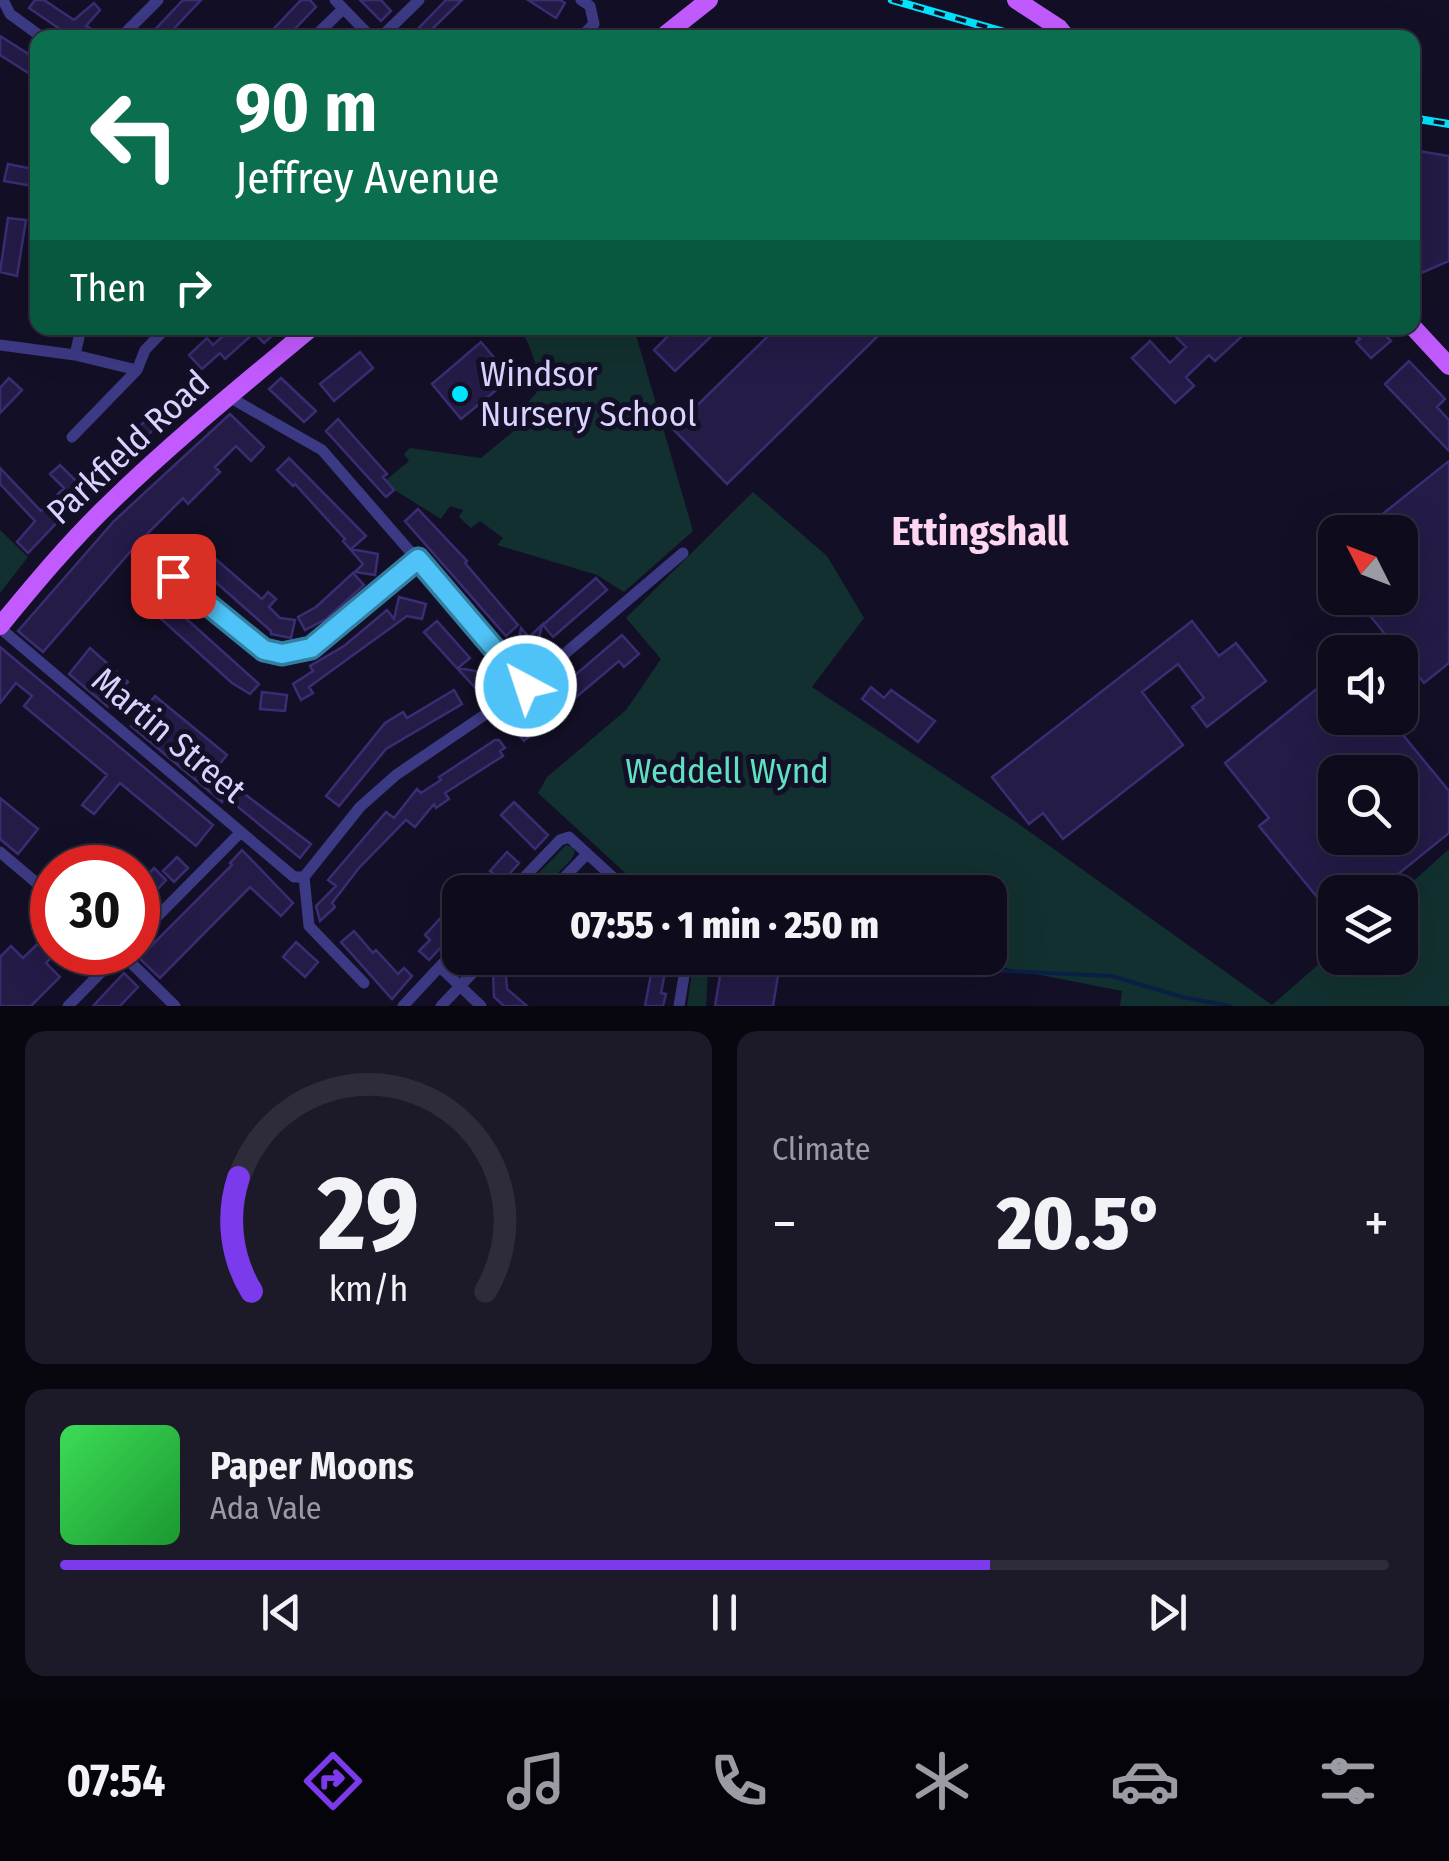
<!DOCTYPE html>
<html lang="en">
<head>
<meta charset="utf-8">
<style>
	body { margin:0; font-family:"Fira Sans Condensed",sans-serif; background:#1c1929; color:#f1f3f6; height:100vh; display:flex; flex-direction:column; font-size:38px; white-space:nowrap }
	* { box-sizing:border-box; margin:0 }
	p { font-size:32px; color:#9b9ba3 }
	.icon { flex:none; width:55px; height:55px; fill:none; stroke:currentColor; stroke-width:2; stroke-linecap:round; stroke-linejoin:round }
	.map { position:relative; height:1006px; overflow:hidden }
	.details { display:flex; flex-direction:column; gap:25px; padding:25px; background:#08060f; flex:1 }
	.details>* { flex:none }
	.banner { position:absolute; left:30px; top:30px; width:1390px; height:305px; border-radius:20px; box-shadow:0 10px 40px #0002,0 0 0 2px #2e2b3b; background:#0b6e4f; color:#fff; overflow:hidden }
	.needle { width:65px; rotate:312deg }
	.buttons { position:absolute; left:1318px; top:515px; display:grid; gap:20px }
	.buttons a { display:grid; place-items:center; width:100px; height:100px; border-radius:20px; background:#0e0b1c; box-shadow:0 10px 40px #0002,0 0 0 2px #2e2b3b; font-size:50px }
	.speed { position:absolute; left:30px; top:845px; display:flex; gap:20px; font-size:50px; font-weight:700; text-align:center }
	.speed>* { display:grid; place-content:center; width:130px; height:130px; border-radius:50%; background:#0e0b1c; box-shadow:0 10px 40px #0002,0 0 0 2px #2e2b3b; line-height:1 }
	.speed .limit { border:15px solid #d22; background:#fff; color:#111 }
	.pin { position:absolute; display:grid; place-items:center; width:85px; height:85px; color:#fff; margin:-42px; border-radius:20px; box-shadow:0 5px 15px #0006 }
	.me { position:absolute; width:110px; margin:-55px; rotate:320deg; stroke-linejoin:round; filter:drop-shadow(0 0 8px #0008) }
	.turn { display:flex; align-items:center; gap:35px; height:210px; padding:0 40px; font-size:45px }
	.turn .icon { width:130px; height:130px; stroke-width:2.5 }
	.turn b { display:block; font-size:70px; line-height:85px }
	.then { display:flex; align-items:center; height:95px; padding:0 40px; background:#0003; gap:20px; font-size:38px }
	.big { font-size:75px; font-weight:800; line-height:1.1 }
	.details .card { flex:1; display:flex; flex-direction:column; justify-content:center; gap:15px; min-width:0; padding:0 35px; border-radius:20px; background:#1c1929 }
	.details .dial { align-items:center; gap:0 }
	.dial svg { height:260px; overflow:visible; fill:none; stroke:#2e2b3b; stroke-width:7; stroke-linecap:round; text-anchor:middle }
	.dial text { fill:#f1f3f6; stroke:none }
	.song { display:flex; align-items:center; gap:30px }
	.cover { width:120px; height:120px; border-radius:15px; background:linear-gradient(135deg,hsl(130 70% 55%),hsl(130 70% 35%)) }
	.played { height:10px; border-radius:5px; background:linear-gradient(90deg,#7c3aed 70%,#2e2b3b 70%) }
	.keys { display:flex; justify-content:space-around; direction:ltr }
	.heat { display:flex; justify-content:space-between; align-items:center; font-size:55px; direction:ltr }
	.details .tiles { flex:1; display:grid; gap:25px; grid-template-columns:1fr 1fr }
	.card:last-child { grid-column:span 2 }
	.trip { position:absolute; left:442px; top:875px; width:565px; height:100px; border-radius:20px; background:#0e0b1c; box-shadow:0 10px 40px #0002,0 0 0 2px #2e2b3b; font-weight:800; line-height:100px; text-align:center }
	.tab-bar { display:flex; height:160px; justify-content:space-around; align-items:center; background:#06040b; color:#9b9ba3 }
	.tab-bar .icon { width:70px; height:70px }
	.tab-bar .on { color:#7c3aed }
	.tab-bar b { font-size:45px; color:#f1f3f6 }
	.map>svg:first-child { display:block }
	.green { fill:#12302f }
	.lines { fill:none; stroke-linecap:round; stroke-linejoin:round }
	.stream { stroke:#0a1f44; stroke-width:4 }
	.building { fill:#241b47; stroke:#3b2d73; stroke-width:2.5; fill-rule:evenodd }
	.minor { stroke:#3d3a85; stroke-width:11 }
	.primary { stroke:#c25bff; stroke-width:18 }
	.rail-casing { stroke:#00e5ff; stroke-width:8 }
	.rail { stroke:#130f26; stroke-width:4; stroke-dasharray:11; stroke-linecap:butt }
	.route-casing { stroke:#337fa1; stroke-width:25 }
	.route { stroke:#4fc3f7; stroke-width:18 }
	.poi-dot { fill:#00e5ff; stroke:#130f26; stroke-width:4 }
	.labels { text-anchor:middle; stroke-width:10; stroke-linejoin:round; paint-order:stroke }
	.poi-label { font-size:35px; fill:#d9d4ff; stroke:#130f26; text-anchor:start }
	.street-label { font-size:35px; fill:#d9d4ff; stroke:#130f26 }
	.park-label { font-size:35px; fill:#5fe0c0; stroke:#130f26 }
	.quarter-label { font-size:40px; font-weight:bold; fill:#ffd6f0; stroke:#130f26 }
</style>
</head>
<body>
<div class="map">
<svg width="1449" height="1006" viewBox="0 0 1449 1006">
	<rect width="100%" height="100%" fill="#130f26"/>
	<path class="green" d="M519 328H634L693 531 624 592 597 575 497 545 503 538 480 521 471 528 459 517 463 510 450 506 441 519 396 491 386 480 409 461 404 454 410 448 481 458 527 420C522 397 537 400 543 381 533 362 532 345 519 328Z
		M753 492 827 556 864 618 812 687 1016 822 1272 1005 1335 950V958H1400V893L1449 849V1006H1120L1122 991 954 958H990V892H723L713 889 710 892H646L538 793 547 777 626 710 661 659 626 618Z
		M0 530 28 557 0 593Z
		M566 845 572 847 575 852 571 860 539 892H520Z
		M694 958H709L706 1006H687Z"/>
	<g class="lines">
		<path class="stream" d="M864 958 882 964 925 967 1112 976 1182 997 1230 1006"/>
	</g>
	<path class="building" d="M35 0H44L74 20 94 3 100 10 86 26 90 28 86 38H73L29 8Z
		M183 0H201L165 38H147Z
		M301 0H310L316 7 286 38H265Z
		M360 0H381L391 11 381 21Z
		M446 0H462L423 38H409Z
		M528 0H560L565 3 556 18Z
		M0 36 35 58 38 79 0 55Z
		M1412 150 1449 156V261L1412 277Z
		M8 164 38 170V187L4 181Z
		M8 218 26 220 17 276 0 272Z
		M232 328H281L264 343 254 333 225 359 220 353 202 369 189 355 207 338 213 345Z
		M676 328H720L675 371 654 350Z
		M760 328H886L727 484 673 429 768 336Z
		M1167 328H1251L1215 361 1209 355 1186 377 1194 386 1175 403 1132 358 1150 341 1170 363 1186 347Z
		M1349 328H1378L1391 341 1371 358 1356 342 1360 339Z
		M481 342 511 378 461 419 432 384Z
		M360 352 373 368 334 401 320 384Z
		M1409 361 1445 399 1437 407 1449 420V451L1385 384Z
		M9 378 22 390 0 413V388Z
		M281 378 316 411 304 422 269 389Z
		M170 399 178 407 86 492 28 553 17 542 35 521 0 484V468L41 511 64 488 50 474 60 465 77 482Z
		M230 414 264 447 251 461 236 446 215 467 220 472 188 504 183 498 137 544 43 652 18 631 114 521Z
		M338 419 387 474 383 477 394 490 386 497 326 431Z
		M289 458 366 536 351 549 378 554 375 575 355 572 363 564 343 541 345 539 295 484 293 486 277 470Z
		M1449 461V663L1424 683 1356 598H1400V532H1360Z
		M418 509 467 561 465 563 518 625 506 636 405 521Z
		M196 542 262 599 268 592 276 599 269 607 280 618 295 620 291 638 271 634V631L185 555Z
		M353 573 364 585 326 619 305 630 298 617 316 607Z
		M596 578 607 590 553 637 543 625Z
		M151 587 259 684 250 694 232 683 140 600Z
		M399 597 426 604 422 619 407 616 309 687 313 693 301 700 293 684 313 671 310 666 344 646 387 610 394 619Z
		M437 621 470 658 458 668 482 672 479 692 424 632Z
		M1192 621 1219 656 1236 643 1266 681 1207 727 1192 707 1204 698 1178 664 1142 692 1183 745 1063 839 1043 813 1029 824 992 777Z
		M542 625 536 652 517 647 521 628 529 637Z
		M622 635 639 654 624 667 619 661 524 741 513 728Z
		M0 647 213 825 196 846 120 783 94 814 82 805 107 775 24 706 32 696 16 683 0 703Z
		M90 648 128 682 108 707 69 674Z
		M1335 674V718H1389L1449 791V833L1376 892H1335V919L1259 826 1269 818 1225 763ZM1335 772H1400V838H1335Z
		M871 687 884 698 891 690 935 721 918 742 862 699Z
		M454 690 462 704 386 749 339 806 326 796 385 723 403 712 407 718Z
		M262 692 287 695 285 711 260 709Z
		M155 696 227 755 214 771 311 844 300 858 226 797 222 802 131 726Z
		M495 740H499L505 748 500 751 503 756 445 793 449 799 436 808 434 804 415 827 406 820 359 868 332 903 335 907 320 921 316 906 336 886 328 880 386 812 394 818 417 789 421 793 441 780 439 777Z
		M0 798 38 829 18 854 0 839Z
		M514 802 548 835 535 849 501 815Z
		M242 850 293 903 281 916 250 887 160 978 139 958 232 865 230 863Z
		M507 852 519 863 493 892H478L494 874 490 871Z
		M177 857 188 868 174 882 163 871Z
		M154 868 166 880 138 910V885Z
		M460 897V927L429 960 419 951 430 940 425 935Z
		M52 930V957L46 963 60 977 31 1006H0V957L11 946 23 958Z
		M354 931 373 953 376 950 398 974 404 968 412 976 392 999 341 942Z
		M296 942 318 962 305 977 283 957Z
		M507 958H526L506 977 507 989 527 1006H504L494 997 493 973Z
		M634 958H662L667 962 661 993 666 994 663 1006H645L651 974Z
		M723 958H781L773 1006H715Z
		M124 973 138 987 120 1006H93Z"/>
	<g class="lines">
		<path class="minor" d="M3 0 10 14 43 38
			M335 0 372 38
			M120 38 158 0
			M313 38 343 9
			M380 38 419 0
			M580 38 594 24 590 6 581 0
			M0 345 75 355 137 370
			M75 355 81 328
			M229 397 322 450 527 686
			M72 437 137 370 145 350 166 328
			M173 576 264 650 282 654 311 647 418 559
			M0 628 294 877H304
			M0 852 52 896
			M304 877 360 807 396 775 527 686 683 553
			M304 877 309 926 364 983
			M510 892 560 840 569 837 629 892
			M550 892 587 854
			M138 936 241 832
			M120 952 175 1006
			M440 967 481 1006
			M68 1006 121 952
			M403 1006 460 945
			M441 1006 487 958
			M679 1006 687 958"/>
		<path class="primary" d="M1016 0 1059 28 1067 38
			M661 38 709 0
			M1412 326 1449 366
			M0 626C36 582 72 539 113 500 176 439 244 384 311 328"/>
		<g class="rail-casing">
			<path id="rail" d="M892 0 1025 38
				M1412 118 1449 124"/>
		</g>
		<use href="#rail" class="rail"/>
	</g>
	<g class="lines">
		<g class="route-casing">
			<path id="route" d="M173 576 264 650 282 654 311 648 418 559 526 686"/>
		</g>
		<use href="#route" class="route"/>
	</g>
	<circle class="poi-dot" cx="460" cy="394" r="10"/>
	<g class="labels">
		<g class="poi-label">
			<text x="480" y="386">Windsor<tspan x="480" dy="40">Nursery School</tspan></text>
		</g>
		<g class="street-label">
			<text transform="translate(128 447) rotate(-43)" y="12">Parkfield Road</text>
			<text transform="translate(169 735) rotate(40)" y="12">Martin Street</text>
		</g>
		<g class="park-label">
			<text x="727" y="783">Weddell Wynd</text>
		</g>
		<g class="quarter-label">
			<text x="980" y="545">Ettingshall</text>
		</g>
	</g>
</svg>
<div class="buttons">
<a><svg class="needle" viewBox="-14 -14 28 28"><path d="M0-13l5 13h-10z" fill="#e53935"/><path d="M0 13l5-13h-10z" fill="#9b9ba3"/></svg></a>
<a><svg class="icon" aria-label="sound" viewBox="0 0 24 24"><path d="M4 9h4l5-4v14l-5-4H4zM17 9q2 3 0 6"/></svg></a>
<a><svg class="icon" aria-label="search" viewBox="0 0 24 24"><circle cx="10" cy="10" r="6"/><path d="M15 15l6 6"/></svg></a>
<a><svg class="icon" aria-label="layers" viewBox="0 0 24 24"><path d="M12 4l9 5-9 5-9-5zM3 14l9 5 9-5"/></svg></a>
</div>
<div class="speed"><div class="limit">30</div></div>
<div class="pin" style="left:173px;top:576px;background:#d93025"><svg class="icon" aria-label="arrive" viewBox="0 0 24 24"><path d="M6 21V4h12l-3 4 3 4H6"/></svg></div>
<svg class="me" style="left:526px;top:686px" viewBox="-20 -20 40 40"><circle r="17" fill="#4fc3f7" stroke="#fff" stroke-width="3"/><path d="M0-11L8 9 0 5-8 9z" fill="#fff"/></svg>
<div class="trip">07:55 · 1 min · 250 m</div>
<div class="banner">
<div class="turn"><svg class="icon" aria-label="left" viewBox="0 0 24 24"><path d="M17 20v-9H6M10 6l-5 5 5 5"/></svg><div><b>90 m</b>Jeffrey Avenue</div></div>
<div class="then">Then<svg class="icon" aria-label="right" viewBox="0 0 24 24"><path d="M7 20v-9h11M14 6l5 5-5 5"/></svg></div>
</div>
</div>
<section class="details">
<div class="tiles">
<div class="card dial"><svg viewBox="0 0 100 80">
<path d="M14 69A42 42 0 1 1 86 69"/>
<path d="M14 69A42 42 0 0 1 10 34" stroke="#7c3aed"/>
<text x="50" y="56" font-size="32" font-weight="700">29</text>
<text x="50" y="72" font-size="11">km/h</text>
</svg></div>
<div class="card"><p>Climate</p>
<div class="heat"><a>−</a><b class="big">20.5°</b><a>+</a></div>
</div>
<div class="card">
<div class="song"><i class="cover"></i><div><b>Paper Moons</b><p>Ada Vale</p></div></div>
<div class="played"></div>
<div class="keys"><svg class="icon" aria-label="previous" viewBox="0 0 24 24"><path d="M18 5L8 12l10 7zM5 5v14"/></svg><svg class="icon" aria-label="pause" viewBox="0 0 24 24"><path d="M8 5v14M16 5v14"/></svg><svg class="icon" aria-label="next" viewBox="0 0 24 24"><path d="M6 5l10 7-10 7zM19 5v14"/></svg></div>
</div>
</div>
</section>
<nav class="tab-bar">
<b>07:54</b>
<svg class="icon on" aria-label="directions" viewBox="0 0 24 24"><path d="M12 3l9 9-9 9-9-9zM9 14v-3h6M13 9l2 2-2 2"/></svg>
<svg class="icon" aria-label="music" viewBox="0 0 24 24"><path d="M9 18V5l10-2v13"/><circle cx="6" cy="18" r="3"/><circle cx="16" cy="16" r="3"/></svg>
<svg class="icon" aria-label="phone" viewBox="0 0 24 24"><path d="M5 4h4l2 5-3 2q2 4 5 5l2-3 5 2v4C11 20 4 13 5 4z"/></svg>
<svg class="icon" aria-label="climate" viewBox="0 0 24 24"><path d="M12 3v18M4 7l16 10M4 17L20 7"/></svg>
<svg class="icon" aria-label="car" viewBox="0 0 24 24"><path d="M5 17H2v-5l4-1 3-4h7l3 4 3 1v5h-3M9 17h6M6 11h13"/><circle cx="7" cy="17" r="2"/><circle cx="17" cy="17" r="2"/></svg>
<svg class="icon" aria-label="filters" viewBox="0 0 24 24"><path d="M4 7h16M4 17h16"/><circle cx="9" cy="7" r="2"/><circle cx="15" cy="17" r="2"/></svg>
</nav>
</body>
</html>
